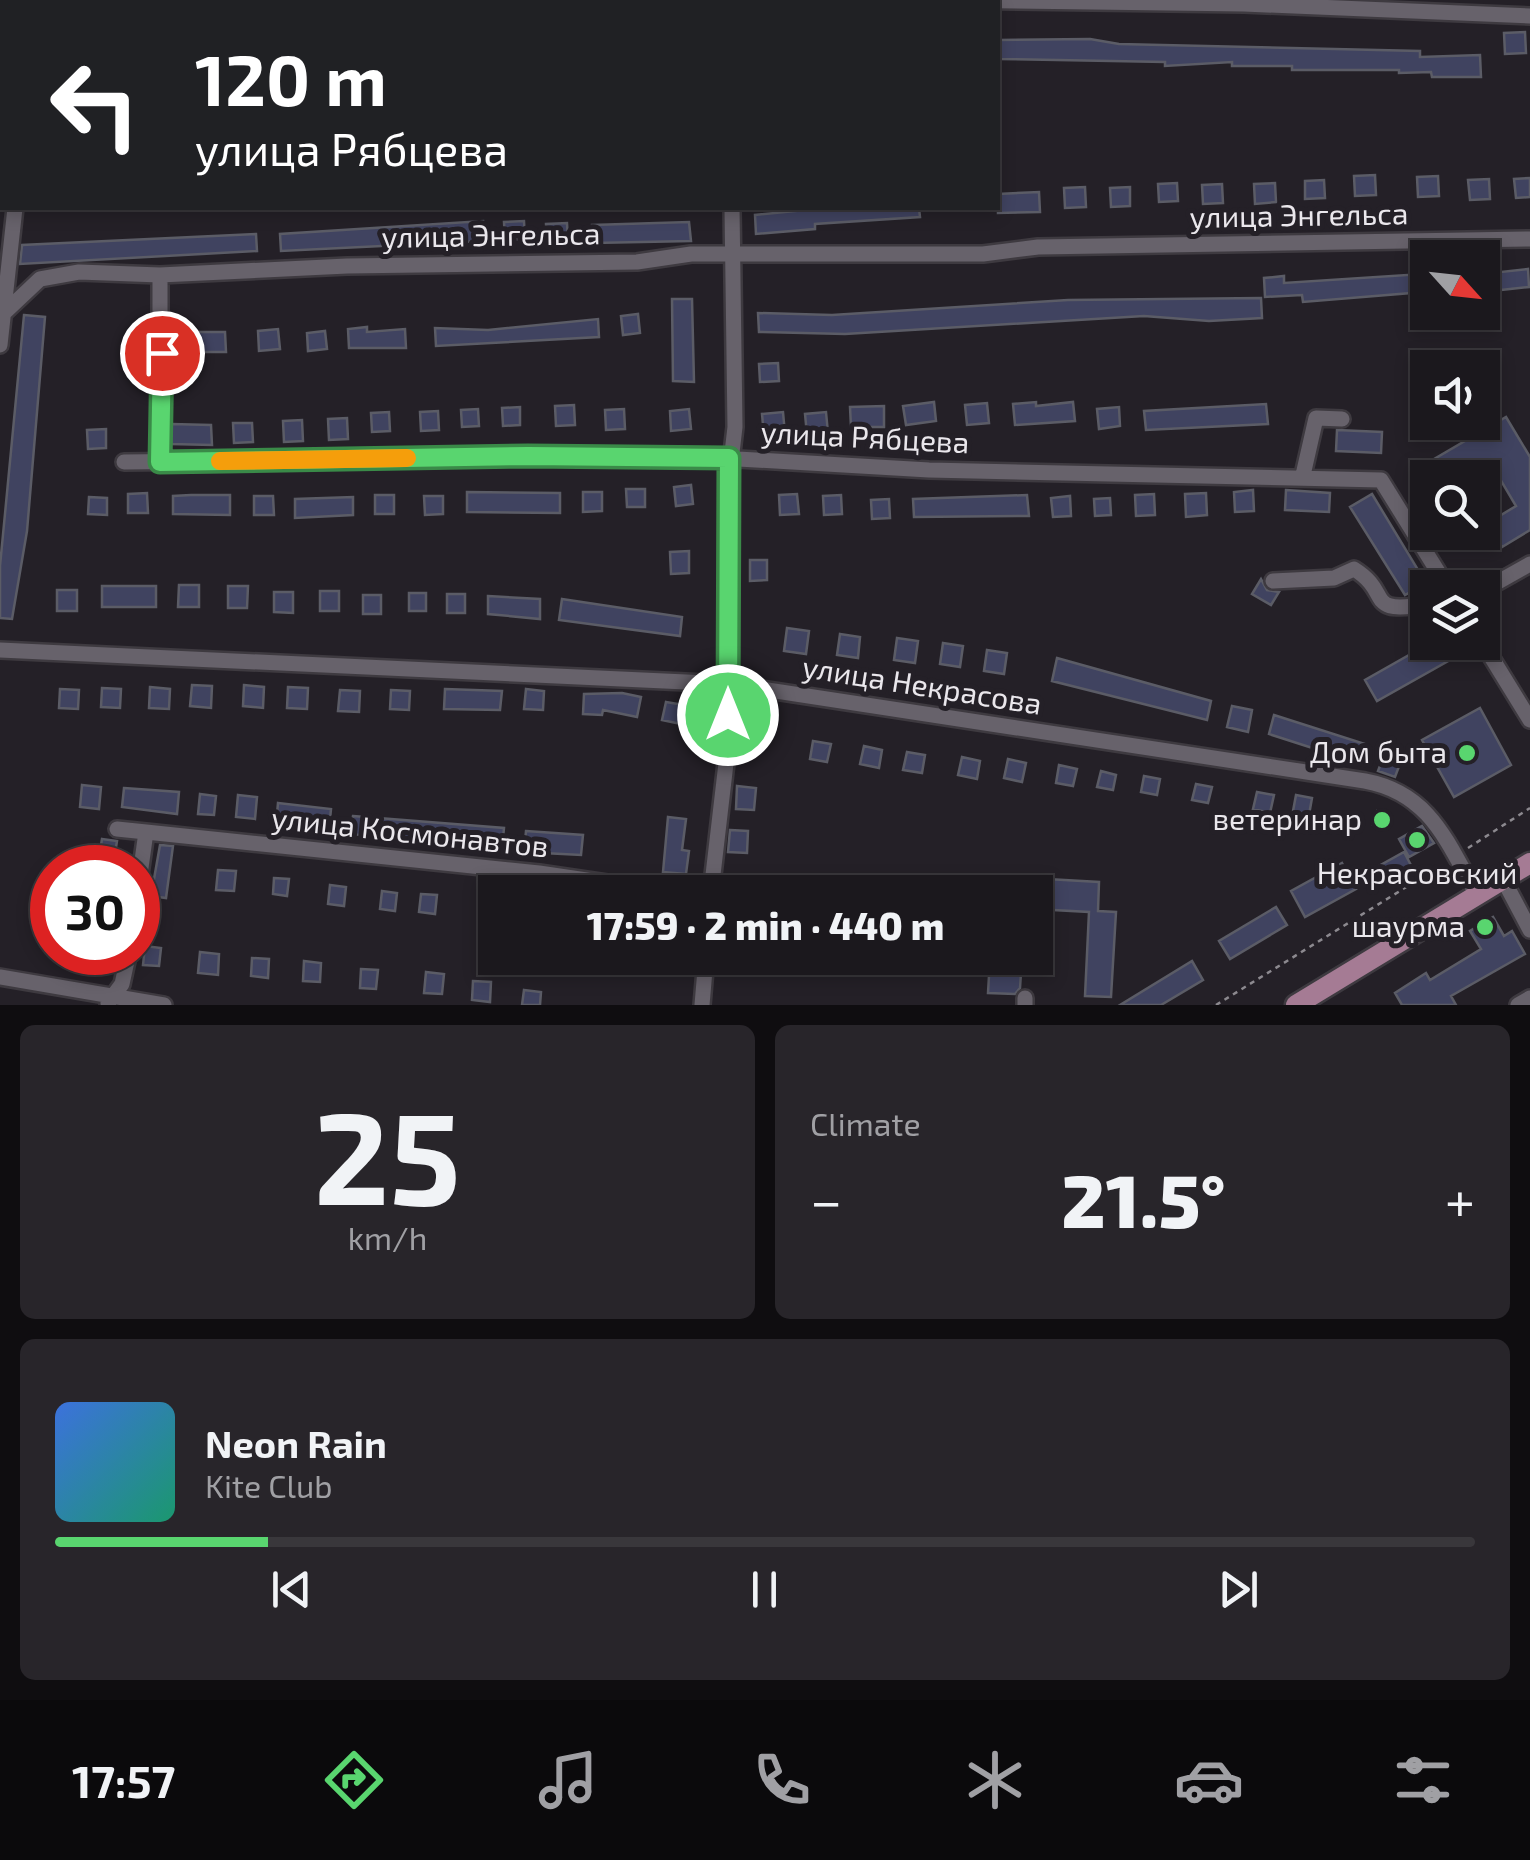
<!DOCTYPE html>
<html lang="en">
<head>
<meta charset="utf-8">
<style>
	body { margin:0; font-family:"Exo 2",sans-serif; background:#28252a; color:#f1f3f6; height:100vh; display:flex; flex-direction:column; font-size:38px; white-space:nowrap }
	* { box-sizing:border-box; margin:0 }
	p { font-size:32px; color:#a0a0a4 }
	.icon { flex:none; width:55px; height:55px; fill:none; stroke:currentColor; stroke-width:2; stroke-linecap:round; stroke-linejoin:round }
	.map { position:relative; height:1005px; overflow:hidden }
	.panel { display:flex; flex-direction:column; gap:20px; padding:20px; background:#0f0d10; flex:1 }
	.panel>* { flex:none }
	.banner { position:absolute; left:0px; top:0px; width:1000px; height:210px; box-shadow:0 5px 15px #0003,0 0 0 2px #39373b; background:#202124; color:#fff; overflow:hidden }
	.needle { width:65px; rotate:117deg }
	.controls { position:absolute; left:1410px; top:240px; display:grid; gap:20px }
	.controls a { display:grid; place-items:center; width:90px; height:90px; border-radius:0px; background:#1b181d; box-shadow:0 5px 15px #0003,0 0 0 2px #39373b; font-size:50px }
	.speed { position:absolute; left:30px; top:845px; display:flex; gap:20px; font-size:50px; font-weight:700; text-align:center }
	.speed>* { display:grid; place-content:center; width:130px; height:130px; border-radius:50%; background:#1b181d; box-shadow:0 5px 15px #0003,0 0 0 2px #39373b; line-height:1 }
	.speed .limit { border:15px solid #d22; background:#fff; color:#111 }
	.pin { position:absolute; display:grid; place-items:center; width:85px; height:85px; color:#fff; margin:-42px; border:5px solid #fff; border-radius:50%; box-shadow:0 2px 10px #0007 }
	.me { position:absolute; width:110px; margin:-55px; rotate:0deg; stroke-linejoin:round; filter:drop-shadow(0 0 8px #0008) }
	.turn { display:flex; align-items:center; gap:35px; height:210px; padding:0 30px; font-size:45px }
	.turn .icon { width:130px; height:130px; stroke-width:2.5 }
	.turn b { display:block; font-size:70px; line-height:85px }
	.big { font-size:75px; font-weight:800; line-height:1.1 }
	.panel .card { flex:1; display:flex; flex-direction:column; justify-content:center; gap:15px; min-width:0; padding:0 35px; border-radius:15px; background:#28252a }
	.panel .dial { align-items:center; gap:0 }
	.dial b { font-size:130px; line-height:1 }
	.song { display:flex; align-items:center; gap:30px }
	.cover { width:120px; height:120px; border-radius:15px; background:linear-gradient(135deg,hsl(220 70% 55%),hsl(160 70% 35%)) }
	.played { height:10px; border-radius:5px; background:linear-gradient(90deg,#59d56f 15%,#39373b 15%) }
	.keys { display:flex; justify-content:space-around; direction:ltr }
	.heat { display:flex; justify-content:space-between; align-items:center; font-size:55px; direction:ltr }
	.panel .tiles { flex:1; display:grid; gap:20px; grid-template-columns:1fr 1fr }
	.card:last-child { grid-column:span 2 }
	.trip { position:absolute; left:478px; top:875px; width:575px; height:100px; border-radius:0px; background:#1b181d; box-shadow:0 5px 15px #0003,0 0 0 2px #39373b; font-weight:800; line-height:100px; text-align:center }
	.tab-bar { display:flex; height:160px; justify-content:space-around; align-items:center; background:#0b0a0c; color:#a0a0a4 }
	.tab-bar .icon { width:70px; height:70px }
	.tab-bar .on { color:#59d56f }
	.tab-bar b { font-size:45px; color:#f1f3f6 }
	.map>svg:first-child { display:block }
	.building { fill:#404360; stroke:#5b5c66; stroke-width:2.5 }
	.lines { fill:none; stroke-linecap:round; stroke-linejoin:round }
	.minor-casing { stroke:#3e3a40; stroke-width:20 }
	.major-casing { stroke:#3e3a40; stroke-width:25 }
	.path { stroke:#8c898f; stroke-width:2.5; stroke-dasharray:5 5; stroke-linecap:butt }
	.minor { stroke:#67626b; stroke-width:15 }
	.major { stroke:#a57b94; stroke-width:20 }
	.route-casing { stroke:#3a8a48; stroke-width:25 }
	.route { stroke:#59d56f; stroke-width:18 }
	.slow { stroke:#f59e0b; stroke-width:18 }
	.poi-dot { fill:#59d56f; stroke:#242027; stroke-width:4 }
	.labels { text-anchor:middle; stroke-width:10; stroke-linejoin:round; paint-order:stroke }
	.street-label { font-size:30px; fill:#eae7ec; stroke:#242027 }
	.poi-label { font-size:30px; fill:#eae7ec; stroke:#242027; text-anchor:end }
</style>
</head>
<body>
<div class="map">
<svg width="1530" height="1005" viewBox="0 0 1530 1005">
	<rect width="100%" height="100%" fill="#242027"/>
	<path class="building" d="M1525 32 1526 53 1505 54 1504 33Z
		M1090 39 1119 44 1420 51V57L1480 55 1481 77H1432L1431 72 1399 73V70H1292V66H1232V62L1165 66V62L998 59V40Z
		M1375 175 1376 195 1355 196 1354 176Z
		M1438 176 1439 196 1418 197 1417 177Z
		M1530 178V197L1516 198 1514 179Z
		M1489 179 1490 199 1470 200 1468 180Z
		M1324 180 1325 198 1305 199V181Z
		M1177 183 1178 201 1159 202 1158 184Z
		M1275 183 1276 202 1255 204 1254 184Z
		M1222 184 1223 203 1203 204 1202 185Z
		M1085 187 1086 207 1065 208 1064 188Z
		M1130 187V206L1111 207 1110 188Z
		M1039 192 1040 212 998 213V194Z
		M826 208H919L920 217 815 224V229L756 234 755 215Z
		M483 221V241L281 251 280 234Z
		M524 221 525 239 505 240 504 222Z
		M689 222 691 241 593 243 592 225Z
		M567 223 568 242 547 243 546 224Z
		M256 234 257 251 20 264 22 245Z
		M1528 269 1529 287 1482 292V274Z
		M1422 274 1423 292 1303 302 1302 295 1265 297 1264 278 1284 276V283Z
		M1261 298 1262 318 1209 321 1144 316 845 334 759 332 758 313 832 315 1068 300Z
		M672 299H692L694 382 673 381Z
		M638 314 640 333 623 335 621 316Z
		M24 315 45 317 27 531 12 619 0 618V566Z
		M598 319 599 337 436 346 435 328 488 330Z
		M367 327V332L405 329 406 348H349L348 329Z
		M278 329 280 349 259 351 258 331Z
		M325 331 327 349 308 351 307 333Z
		M193 332H225L226 352H176L174 333Z
		M778 363 779 381 760 382 759 364Z
		M934 402 936 421 906 425 903 406Z
		M1036 402V406L1073 402 1075 421 1015 425 1013 404Z
		M987 403 989 423 967 425 965 405Z
		M1266 404 1268 424 1146 430 1144 411Z
		M574 405 575 425 556 426 555 406Z
		M884 406V427H851L850 407Z
		M520 407V425L503 426 502 408Z
		M1119 407 1120 426 1099 429 1097 409Z
		M478 409 479 426 462 427 461 410Z
		M624 409 625 429 606 430 605 410Z
		M689 409 691 429 671 431 670 411Z
		M438 411 439 430 421 431 420 412Z
		M389 412 390 431 372 432 371 413Z
		M783 412 785 434 764 436 762 414Z
		M826 412 828 433 807 435 805 414Z
		M1506 417 1530 457V530L1502 547 1488 523 1516 506 1493 467 1476 478H1428V499L1412 472Z
		M347 418 348 439 329 440 328 419Z
		M302 420 303 441 284 442 283 421Z
		M233 423H252L253 442 234 443Z
		M171 424 211 425 212 445 171 444Z
		M106 429V448L88 449 87 430Z
		M1337 430 1382 432 1381 453 1336 451Z
		M691 485 693 504 676 506 674 487Z
		M626 489H645V507H627Z
		M1253 490 1254 511 1235 512 1234 492Z
		M1286 490 1330 493 1329 512 1285 510Z
		M467 492 560 493V513L467 512Z
		M583 492H602V511L583 512Z
		M147 493 148 513H128V494Z
		M1206 493 1207 515 1186 517 1185 494Z
		M797 494 799 514 780 515 779 495Z
		M1154 494 1155 515 1136 516 1135 495Z
		M1372 494 1426 583 1405 595 1350 507Z
		M191 495H230V515L173 514V496Z
		M375 495H394V514H375Z
		M841 495 842 514 824 515 823 496Z
		M1027 495 1029 516 914 517 913 499Z
		M254 496H273L274 515H254Z
		M424 496H443V514L425 515Z
		M1070 496 1071 516 1053 517 1051 498Z
		M89 497 107 498V515L88 514Z
		M353 497V515L295 518V499Z
		M1110 498 1111 515 1095 516 1094 499Z
		M889 499 890 518 872 519 871 500Z
		M689 551V573L671 574 670 552Z
		M750 560H767V580L750 581Z
		M1261 579 1267 590 1279 592 1271 605 1252 594Z
		M179 585H199V607H178Z
		M102 586H156V607H102Z
		M228 586H248L247 608H228Z
		M57 590H77V611H57Z
		M320 591H339V611H320Z
		M274 592H293V613L274 612Z
		M409 593H426V611H409Z
		M447 594H465V613H447Z
		M363 595H381V614H363Z
		M488 596 540 599V619L488 614Z
		M562 599 682 617 680 636 559 620Z
		M787 628 809 631 806 654 784 651Z
		M840 634 860 637 858 658 837 655Z
		M897 638 918 641 915 663 894 660Z
		M1432 642H1461L1466 651 1377 701 1365 680Z
		M943 643 963 646 960 667 940 664Z
		M987 650 1007 653 1004 674 984 671Z
		M1057 658 1211 701 1207 720 1052 681Z
		M192 685 212 686 211 708 190 706Z
		M244 685 264 687 263 708 243 706Z
		M150 687 170 689 169 709 149 708Z
		M288 687 308 688 307 709 287 708Z
		M102 688 121 689 120 708 101 707Z
		M60 689 79 690 78 709 59 708Z
		M445 689 502 691 500 710 444 709Z
		M526 689 544 691 543 710 524 709Z
		M340 690 360 691 359 712 338 711Z
		M391 690 410 691 409 710 390 709Z
		M622 693 641 697 637 717 603 710 602 715 583 714 584 694Z
		M666 702 684 705 681 724 662 720Z
		M1232 706 1252 710 1248 732 1227 727Z
		M1480 708 1511 765 1454 797 1422 740Z
		M1274 715 1365 744 1359 763 1269 734Z
		M813 741 831 744 827 762 810 759Z
		M864 746 882 750 879 768 860 764Z
		M907 752 925 755 922 773 903 770Z
		M1384 755 1401 761 1395 777 1378 771Z
		M962 757 980 761 977 779 958 775Z
		M1008 759 1026 763 1022 782 1004 778Z
		M1059 765 1077 769 1073 786 1056 783Z
		M1101 771 1116 775 1113 790 1097 787Z
		M1144 776 1160 779 1157 795 1141 792Z
		M1196 784 1212 787 1208 803 1192 800Z
		M82 785 101 787 99 809 80 807Z
		M737 786 756 788 754 810 736 809Z
		M124 788 179 792 177 814 122 807Z
		M1257 792 1274 795 1270 813 1253 809Z
		M200 794 216 796 214 815 198 814Z
		M238 795 257 797 255 819 236 817Z
		M1296 795 1312 798 1309 815 1293 811Z
		M278 803 331 809 329 830 276 825Z
		M1377 811 1391 816 1386 829 1373 825Z
		M353 816 504 828 502 849 350 834Z
		M668 817 686 819 682 850 689 851 686 874 663 872Z
		M1422 826 1434 843 1409 857 1399 839Z
		M730 830 748 831 747 853 728 852Z
		M526 831 583 835 581 855 524 852Z
		M102 839 117 841 114 860 99 857Z
		M160 845 173 846 166 898 151 896Z
		M1404 852 1413 869 1386 884 1377 867Z
		M1342 863 1356 889 1305 917 1291 891Z
		M218 870 236 871 234 891 216 890Z
		M1010 877 1099 882 1098 911 1116 912 1111 997 1085 996 1089 912 1035 909V892H1010Z
		M274 878 289 879 287 896 273 894Z
		M330 885 346 887 344 906 328 904Z
		M382 891 397 893 395 911 380 909Z
		M421 894 437 895 435 914 419 912Z
		M482 898 495 900 494 917 480 915Z
		M1276 907 1287 925 1230 959 1219 941Z
		M1493 917 1504 936 1512 931 1525 954 1451 996 1456 1005H1402L1395 993 1426 973 1430 980 1481 949 1470 931Z
		M145 946 161 948 159 966 143 965Z
		M87 952H104L103 970 86 969Z
		M200 952 219 954 218 975 198 973Z
		M252 958 269 959 268 978 251 976Z
		M990 958H1022L1020 988 1015 994 988 993Z
		M304 961 321 963 320 982 303 981Z
		M1192 961 1203 980 1161 1005H1120Z
		M361 969 378 970 376 989 360 988Z
		M426 972 444 974 442 994 424 993Z
		M473 981 491 982 490 1002 472 1000Z
		M524 990 541 992 540 1005H522Z"/>
	<g class="lines">
		<g class="minor-casing">
			<path id="minor" d="M11 0V2
				M721 0V2
				M937 0 1244 4 1530 16
				M5 312 40 279 79 272 160 275 347 266 637 262 691 254H983L1038 247 1530 239
				M0 345 15 208
				M124 462 687 456 929 470 1381 480 1448 588
				M160 462V275
				M1303 475 1316 418 1342 419
				M1273 581 1334 578 1354 569C1394 594 1362 615 1428 604
				M1482 591 1530 564
				M1482 642 1530 720
				M0 650 729 684 1365 781C1430 793 1447 842 1477 895
				M117 829 146 832 138 889
				M146 832 539 873 668 892
				M1503 879 1530 930
				M711 892 728 746V487L735 427 732 208
				M0 977 164 1005
				M108 1003 122 984 129 952
				M702 1005 706 958
				M1025 1005V998
				M1518 1005 1530 998"/>
		</g>
		<g class="major-casing">
			<path id="major" d="M1296 1005 1530 863"/>
		</g>
		<path class="path" d="M1468 848 1530 808
			M1216 1005 1445 863"/>
		<use href="#minor" class="minor"/>
		<use href="#major" class="major"/>
	</g>
	<g class="lines">
		<g class="route-casing">
			<path id="route" d="M162 353 160 462 528 456 729 458 728 715"/>
		</g>
		<use href="#route" class="route"/>
		<path class="slow" d="M220 461 407 458"/>
	</g>
	<g class="poi-dot">
		<circle cx="1467" cy="753" r="10"/>
		<circle cx="1382" cy="820" r="10"/>
		<circle cx="1417" cy="840" r="10"/>
		<circle cx="1485" cy="927" r="10"/>
	</g>
	<g class="labels">
		<g class="street-label">
			<text transform="translate(1299 216) rotate(-1)" y="10">улица Энгельса</text>
			<text transform="translate(491 236) rotate(-1)" y="10">улица Энгельса</text>
			<text transform="translate(865 438) rotate(3)" y="10">улица Рябцева</text>
			<text transform="translate(922 686) rotate(9)" y="10">улица Некрасова</text>
			<text transform="translate(410 833) rotate(6)" y="10">улица Космонавтов</text>
		</g>
		<g class="poi-label">
			<text x="1447" y="763">Дом быта</text>
			<text x="1362" y="830">ветеринар</text>
			<text x="1417" y="884" text-anchor="middle">Некрасовский</text>
			<text x="1465" y="937">шаурма</text>
		</g>
	</g>
</svg>
<div class="controls">
<a><svg class="needle" viewBox="-14 -14 28 28"><path d="M0-13l5 13h-10z" fill="#e53935"/><path d="M0 13l5-13h-10z" fill="#a0a0a4"/></svg></a>
<a><svg class="icon" aria-label="sound" viewBox="0 0 24 24"><path d="M4 9h4l5-4v14l-5-4H4zM17 9q2 3 0 6"/></svg></a>
<a><svg class="icon" aria-label="search" viewBox="0 0 24 24"><circle cx="10" cy="10" r="6"/><path d="M15 15l6 6"/></svg></a>
<a><svg class="icon" aria-label="layers" viewBox="0 0 24 24"><path d="M12 4l9 5-9 5-9-5zM3 14l9 5 9-5"/></svg></a>
</div>
<div class="speed"><div class="limit">30</div></div>
<div class="pin" style="left:162px;top:353px;background:#d93025"><svg class="icon" aria-label="arrive" viewBox="0 0 24 24"><path d="M6 21V4h12l-3 4 3 4H6"/></svg></div>
<svg class="me" style="left:728px;top:715px" viewBox="-20 -20 40 40"><circle r="17" fill="#59d56f" stroke="#fff" stroke-width="3"/><path d="M0-11L8 9 0 5-8 9z" fill="#fff"/></svg>
<div class="trip">17:59 · 2 min · 440 m</div>
<div class="banner">
<div class="turn"><svg class="icon" aria-label="left" viewBox="0 0 24 24"><path d="M17 20v-9H6M10 6l-5 5 5 5"/></svg><div><b>120 m</b>улица Рябцева</div></div>
</div>
</div>
<section class="panel">
<div class="tiles">
<div class="card dial"><b>25</b><p>km/h</p></div>
<div class="card"><p>Climate</p>
<div class="heat"><a>−</a><b class="big">21.5°</b><a>+</a></div>
</div>
<div class="card">
<div class="song"><i class="cover"></i><div><b>Neon Rain</b><p>Kite Club</p></div></div>
<div class="played"></div>
<div class="keys"><svg class="icon" aria-label="previous" viewBox="0 0 24 24"><path d="M18 5L8 12l10 7zM5 5v14"/></svg><svg class="icon" aria-label="pause" viewBox="0 0 24 24"><path d="M8 5v14M16 5v14"/></svg><svg class="icon" aria-label="next" viewBox="0 0 24 24"><path d="M6 5l10 7-10 7zM19 5v14"/></svg></div>
</div>
</div>
</section>
<nav class="tab-bar">
<b>17:57</b>
<svg class="icon on" aria-label="directions" viewBox="0 0 24 24"><path d="M12 3l9 9-9 9-9-9zM9 14v-3h6M13 9l2 2-2 2"/></svg>
<svg class="icon" aria-label="music" viewBox="0 0 24 24"><path d="M9 18V5l10-2v13"/><circle cx="6" cy="18" r="3"/><circle cx="16" cy="16" r="3"/></svg>
<svg class="icon" aria-label="phone" viewBox="0 0 24 24"><path d="M5 4h4l2 5-3 2q2 4 5 5l2-3 5 2v4C11 20 4 13 5 4z"/></svg>
<svg class="icon" aria-label="climate" viewBox="0 0 24 24"><path d="M12 3v18M4 7l16 10M4 17L20 7"/></svg>
<svg class="icon" aria-label="car" viewBox="0 0 24 24"><path d="M5 17H2v-5l4-1 3-4h7l3 4 3 1v5h-3M9 17h6M6 11h13"/><circle cx="7" cy="17" r="2"/><circle cx="17" cy="17" r="2"/></svg>
<svg class="icon" aria-label="filters" viewBox="0 0 24 24"><path d="M4 7h16M4 17h16"/><circle cx="9" cy="7" r="2"/><circle cx="15" cy="17" r="2"/></svg>
</nav>
</body>
</html>
